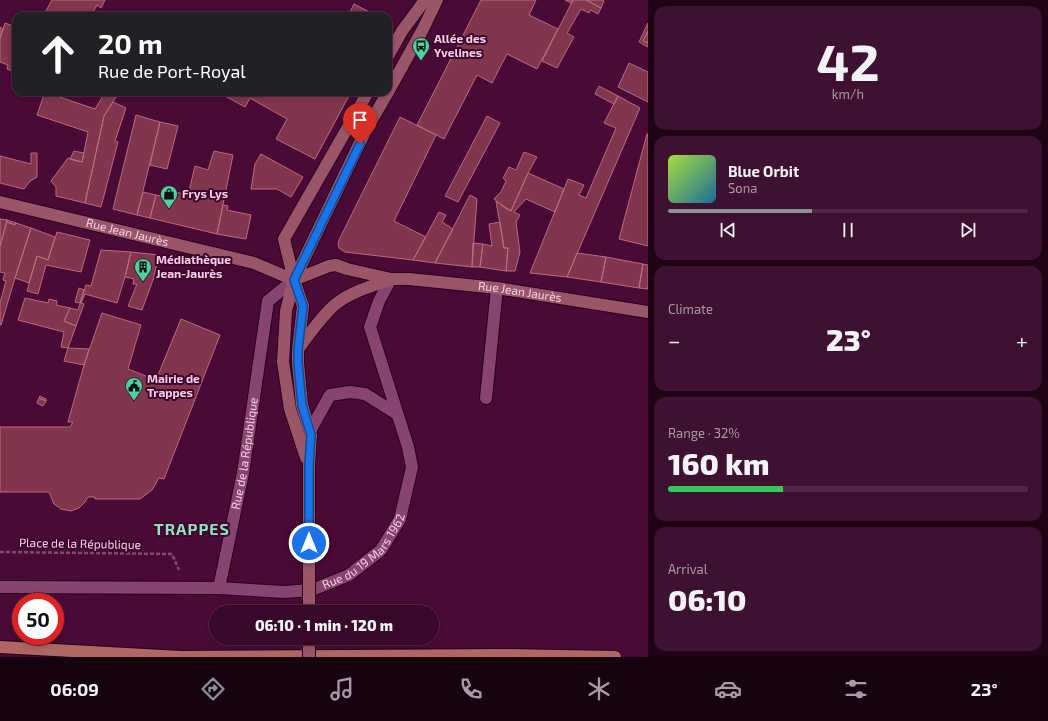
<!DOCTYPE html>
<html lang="en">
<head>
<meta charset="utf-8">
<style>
	body { margin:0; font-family:"Exo 2",sans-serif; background:#3f1130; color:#f1f3f6; height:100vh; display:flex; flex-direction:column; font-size:15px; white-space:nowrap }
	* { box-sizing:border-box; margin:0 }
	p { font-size:13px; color:#ab9aa8 }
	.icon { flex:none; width:22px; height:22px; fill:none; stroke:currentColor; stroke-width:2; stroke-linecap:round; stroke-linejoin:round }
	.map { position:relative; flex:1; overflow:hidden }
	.sheet { display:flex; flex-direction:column; gap:6px; padding:6px; background:#1f0416; width:400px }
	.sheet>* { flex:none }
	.banner { position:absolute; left:12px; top:12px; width:380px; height:84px; border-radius:12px; box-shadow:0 2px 6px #0003,0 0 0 1px #522945; background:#202124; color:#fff; overflow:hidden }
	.speed { position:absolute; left:12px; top:593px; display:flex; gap:8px; font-size:20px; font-weight:700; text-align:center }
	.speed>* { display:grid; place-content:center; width:52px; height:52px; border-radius:50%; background:#380828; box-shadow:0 2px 6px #0003,0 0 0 1px #522945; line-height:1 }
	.speed .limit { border:6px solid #d22; background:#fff; color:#111 }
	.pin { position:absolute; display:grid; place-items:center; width:34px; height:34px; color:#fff; margin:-41px -17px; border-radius:50% 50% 50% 0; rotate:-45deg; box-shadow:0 0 4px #0007 }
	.pin .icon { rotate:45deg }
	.me { position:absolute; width:44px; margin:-22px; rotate:0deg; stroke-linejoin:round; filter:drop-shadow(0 0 3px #0008) }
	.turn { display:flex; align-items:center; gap:14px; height:84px; padding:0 20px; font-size:18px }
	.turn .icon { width:52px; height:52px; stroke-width:2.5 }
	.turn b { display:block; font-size:28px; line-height:34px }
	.big { font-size:30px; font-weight:800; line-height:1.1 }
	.sheet .widget { flex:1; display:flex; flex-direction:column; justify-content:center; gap:6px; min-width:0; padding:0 14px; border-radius:12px; background:#3f1130 }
	.sheet .dial { align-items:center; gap:0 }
	.dial b { font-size:52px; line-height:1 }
	.song { display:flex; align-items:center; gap:12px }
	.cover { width:48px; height:48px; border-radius:6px; background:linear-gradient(135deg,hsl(80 70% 55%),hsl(200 70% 35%)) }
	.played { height:4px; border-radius:2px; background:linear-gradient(90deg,#8c9099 40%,#522945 40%) }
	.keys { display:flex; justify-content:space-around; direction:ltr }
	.heat { display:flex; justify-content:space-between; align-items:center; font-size:22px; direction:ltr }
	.charge { height:6px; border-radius:3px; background:linear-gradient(90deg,#34c759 32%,#522945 0) }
	.trip { position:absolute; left:209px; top:605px; width:230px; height:40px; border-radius:20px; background:#380828; box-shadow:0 2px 6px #0003,0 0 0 1px #522945; font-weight:800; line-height:40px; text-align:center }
	.menu { display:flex; height:64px; justify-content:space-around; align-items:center; background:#160310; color:#ab9aa8 }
	.menu .icon { width:28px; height:28px }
	.menu .active { color:#8c9099 }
	.menu b { font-size:18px; color:#f1f3f6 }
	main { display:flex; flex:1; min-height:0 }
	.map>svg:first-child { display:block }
	.building { fill:#81364d; stroke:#bc6b80 }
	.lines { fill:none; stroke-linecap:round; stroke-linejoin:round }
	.lane-casing { stroke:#28001b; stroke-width:14 }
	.street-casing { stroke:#28001b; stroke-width:14 }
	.secondary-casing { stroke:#28001b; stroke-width:14 }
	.primary-casing { stroke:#28001b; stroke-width:14 }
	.path { stroke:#824a6f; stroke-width:2.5; stroke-dasharray:4 2; stroke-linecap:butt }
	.lane { stroke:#87446e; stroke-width:12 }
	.street { stroke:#87446e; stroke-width:12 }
	.secondary { stroke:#9b5569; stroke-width:12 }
	.primary { stroke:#b06764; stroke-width:12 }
	.secondary-bridge-casing { stroke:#28001b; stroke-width:14; stroke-linecap:butt }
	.secondary-bridge { stroke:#9b5569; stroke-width:12 }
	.route-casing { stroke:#114b97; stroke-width:10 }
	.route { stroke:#1a73e8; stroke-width:7 }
	.labels { text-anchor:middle; stroke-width:4; stroke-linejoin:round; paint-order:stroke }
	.poi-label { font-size:12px; font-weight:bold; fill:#f9d1e7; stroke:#3e002c; text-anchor:start }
	.street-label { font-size:12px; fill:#f9d1e7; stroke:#3e002c }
	.district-label { font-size:16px; font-weight:bold; letter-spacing:1px; fill:#8fe4bd; stroke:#3e002c }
</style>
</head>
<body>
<main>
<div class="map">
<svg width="648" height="657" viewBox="0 0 648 657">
	<rect width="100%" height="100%" fill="#4a0a36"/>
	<path class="building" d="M52 0H105L101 8 97 5 91 16H43Z
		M481 0H536L529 15 558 29 537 69 507 54 492 83 477 75 444 139 417 125Z
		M565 0H573L571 3Z
		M573 0H586L601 8 598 14 591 10 589 13 581 9 567 33 574 37 557 68 542 61Z
		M586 0H602L604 1 601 8Z
		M354 4 377 16H348Z
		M5 23 16 27V72L7 69 8 65 0 62V38Z
		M648 23V31L643 41 648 43V47L639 42Z
		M0 27 3 29 0 38Z
		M648 31V43L643 41Z
		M629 63 648 72V102L618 87Z
		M599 86 618 96 614 104 595 94Z
		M45 92 95 109 103 96 98 92H119L104 116 85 203 56 196V187L51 181 68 158 82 162 88 132 37 115Z
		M227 92H351L315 159 276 139 287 119 250 98 245 107 225 96Z
		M618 96 640 108 567 277 530 273 568 179 584 185 579 195 586 198 616 128 604 123Z
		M113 102 126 108 115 141 118 142 101 207 85 203 104 116Z
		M136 115 160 122 137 215 113 209Z
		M487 116 500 123 458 202 445 196Z
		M400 117 436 135 394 221 426 237 413 260 345 252 339 248 338 243 339 240Z
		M160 122 178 126 167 169 150 165Z
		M647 134H648V246L619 239Z
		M74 151 84 153 82 162 70 159Z
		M214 151 233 155 217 234 150 218 156 195 165 197 167 190 188 195 195 166 208 170Z
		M524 152 537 157 528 173 511 211 505 208 494 199 501 192 506 181 503 178 509 167 516 170Z
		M31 153H37V177L30 181 24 189 0 183V156L31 164Z
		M261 154 303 177 291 197 277 189H251L255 164Z
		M528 173 564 189 555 212 526 199 514 212 520 215 516 222 520 252 515 271H506L508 248H504L496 201 511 211Z
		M143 192 156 195 150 218 137 215Z
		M470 195 477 199 472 267 435 263Z
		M223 205 228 206 227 210 251 215 246 239 217 234Z
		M439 212 446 215 442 222 453 229 435 263 413 260Z
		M0 219 7 220 0 246Z
		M7 220 16 223 15 225 7 222Z
		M7 222 15 225 16 223 31 228 15 278 1 325H0V303L6 281 3 280 5 273 0 272V246Z
		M500 222 504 248H508L506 271 480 267 483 244 492 246 489 224Z
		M31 228 55 237 48 260 37 256 29 283 15 278Z
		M57 232 90 240 81 272 46 265 38 294 27 291 37 256 48 260Z
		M473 243 483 244 480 267H472Z
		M101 250 131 252 125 277 117 303 85 294 81 303 84 304 76 326 64 321 70 308 78 310 86 285 91 286Z
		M131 252 159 255 153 280 142 310 128 306 137 284H133L134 279 125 277Z
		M577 253 606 257 601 282 567 277Z
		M606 257 643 264 639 288 601 282Z
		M643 264 648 265V289L639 288Z
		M79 288 84 290 80 303 75 302Z
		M25 298 48 303 49 299 57 301 56 305 70 308 64 321 76 326 68 348 61 347 64 332 18 320Z
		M102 313 141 325 128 369 156 380 181 319 220 335 164 479 159 478 152 490 140 499H95V497H88L85 502 79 508 71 511 61 509 54 504 49 492H0V427H70L73 422H68L84 365Z
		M68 348 89 349 84 365 64 361Z
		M40 396 46 399V401L39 398Z
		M39 398 46 401 43 406 37 403Z"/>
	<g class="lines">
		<g class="lane-casing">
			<path id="lane" d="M486 398 497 288"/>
		</g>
		<g class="street-casing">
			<g id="street">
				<path d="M310 431 330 395 350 392 365 394 397 414"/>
				<path id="s1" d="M0 587 219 588 284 592 312 590 349 575 381 550 400 519 412 467 408 447 370 327 379 301 391 279"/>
				<path id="s2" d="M219 588 243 473 268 301 294 280"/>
			</g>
		</g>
		<g class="secondary-casing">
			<g id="secondary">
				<path d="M388 56 402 31 425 0"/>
				<path d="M388 92 423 29 437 0"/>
				<path id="s3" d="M0 202 254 263 294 280 329 266 336 265 347 269 391 279H409L497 288 648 312"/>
				<path d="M299 348C309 334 324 313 337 303 352 291 374 286 391 279"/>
				<path d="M306 458 290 409 283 362 286 311 294 280 366 130 388 92"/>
				<path d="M309 530V465L311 435 302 405 298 363V350L303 306 294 280 284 239 368 92"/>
			</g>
		</g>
		<g class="primary-casing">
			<path id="primary" d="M0 647 181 657 506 655 615 657"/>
		</g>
		<path class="path" d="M0 552 172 554 179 570"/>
		<use href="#lane" class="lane"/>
		<use href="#street" class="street"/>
		<use href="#secondary" class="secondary"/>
		<use href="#primary" class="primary"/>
		<g class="secondary-bridge-casing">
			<path id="secondary-bridge" d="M309 612V530
				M309 657V638"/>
		</g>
		<use href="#secondary-bridge" class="secondary-bridge"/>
	</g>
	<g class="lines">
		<g class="route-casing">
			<path id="route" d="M309 543V465L311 435 302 405 298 363V350L303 306 294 280 360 144"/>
		</g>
		<use href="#route" class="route"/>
	</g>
	<defs>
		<g id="bus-pin" transform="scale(0.9)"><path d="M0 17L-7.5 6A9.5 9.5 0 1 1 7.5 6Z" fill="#47d49e" stroke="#3e002c"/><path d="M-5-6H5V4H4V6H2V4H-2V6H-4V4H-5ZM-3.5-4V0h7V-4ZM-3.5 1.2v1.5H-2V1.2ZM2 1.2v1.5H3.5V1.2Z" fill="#111"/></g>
		<g id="shop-pin" transform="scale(0.9)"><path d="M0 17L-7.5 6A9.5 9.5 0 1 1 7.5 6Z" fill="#47d49e" stroke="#3e002c"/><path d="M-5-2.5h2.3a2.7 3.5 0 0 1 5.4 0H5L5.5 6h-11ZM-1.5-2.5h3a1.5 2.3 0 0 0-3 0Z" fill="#111"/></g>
		<g id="building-pin" transform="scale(0.9)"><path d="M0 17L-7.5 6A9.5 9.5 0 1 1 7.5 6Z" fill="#47d49e" stroke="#3e002c"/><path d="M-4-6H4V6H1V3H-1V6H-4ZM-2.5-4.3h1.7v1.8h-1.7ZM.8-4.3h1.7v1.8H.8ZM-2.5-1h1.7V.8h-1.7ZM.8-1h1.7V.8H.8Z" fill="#111"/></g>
		<g id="civic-pin" transform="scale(0.9)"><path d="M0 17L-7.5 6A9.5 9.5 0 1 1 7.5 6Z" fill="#47d49e" stroke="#3e002c"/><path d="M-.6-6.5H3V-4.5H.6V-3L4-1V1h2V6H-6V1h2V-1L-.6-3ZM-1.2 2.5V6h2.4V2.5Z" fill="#111"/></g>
	</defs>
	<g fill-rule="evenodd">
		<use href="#bus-pin" x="421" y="46"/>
		<use href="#shop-pin" x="169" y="194"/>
		<use href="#building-pin" x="143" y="267"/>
		<use href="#civic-pin" x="134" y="386"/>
	</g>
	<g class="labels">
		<g class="poi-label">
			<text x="434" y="43">Allée des<tspan x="434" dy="14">Yvelines</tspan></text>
			<text x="182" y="198">Frys Lys</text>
			<text x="156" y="264">Médiathèque<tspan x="156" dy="14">Jean-Jaurès</tspan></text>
			<text x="147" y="383">Mairie de<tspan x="147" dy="14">Trappes</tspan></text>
		</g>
		<g class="street-label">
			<text dy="4" stroke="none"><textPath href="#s3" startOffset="131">Rue Jean Jaurès</textPath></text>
			<text dy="4" stroke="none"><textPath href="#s3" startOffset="536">Rue Jean Jaurès</textPath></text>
			<text dy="4" stroke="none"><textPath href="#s2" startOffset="137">Rue de la République</textPath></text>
			<text transform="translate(80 544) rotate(1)" y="4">Place de la République</text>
			<text dy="4" stroke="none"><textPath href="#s1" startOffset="379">Rue du 19 Mars 1962</textPath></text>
		</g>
		<g class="district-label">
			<text x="192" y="535">TRAPPES</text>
		</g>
	</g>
</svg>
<div class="speed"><div class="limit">50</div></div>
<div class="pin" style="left:360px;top:144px;background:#d93025"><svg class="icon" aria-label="arrive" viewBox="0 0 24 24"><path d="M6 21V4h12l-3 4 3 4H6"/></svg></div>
<svg class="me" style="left:309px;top:543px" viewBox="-20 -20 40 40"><circle r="17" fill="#1a73e8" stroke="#fff" stroke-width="3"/><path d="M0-11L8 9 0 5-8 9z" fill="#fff"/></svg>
<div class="trip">06:10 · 1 min · 120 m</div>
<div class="banner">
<div class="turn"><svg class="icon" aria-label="ahead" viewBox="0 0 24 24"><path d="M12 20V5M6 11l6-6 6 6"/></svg><div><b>20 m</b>Rue de Port-Royal</div></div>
</div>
</div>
<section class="sheet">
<div class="widget dial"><b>42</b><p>km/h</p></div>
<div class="widget">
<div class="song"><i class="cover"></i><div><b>Blue Orbit</b><p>Sona</p></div></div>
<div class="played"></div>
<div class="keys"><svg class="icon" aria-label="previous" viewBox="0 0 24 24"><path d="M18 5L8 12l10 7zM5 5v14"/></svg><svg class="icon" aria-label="pause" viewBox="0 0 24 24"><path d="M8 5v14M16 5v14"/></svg><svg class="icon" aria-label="next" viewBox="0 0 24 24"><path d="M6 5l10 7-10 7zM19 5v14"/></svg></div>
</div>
<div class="widget"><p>Climate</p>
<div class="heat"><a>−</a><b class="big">23°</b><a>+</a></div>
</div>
<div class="widget"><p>Range · 32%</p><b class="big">160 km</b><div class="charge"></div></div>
<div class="widget"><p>Arrival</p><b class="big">06:10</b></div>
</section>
</main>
<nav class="menu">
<b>06:09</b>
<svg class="icon active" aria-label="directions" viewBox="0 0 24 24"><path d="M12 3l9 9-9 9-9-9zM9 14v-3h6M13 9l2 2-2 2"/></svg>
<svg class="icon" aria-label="music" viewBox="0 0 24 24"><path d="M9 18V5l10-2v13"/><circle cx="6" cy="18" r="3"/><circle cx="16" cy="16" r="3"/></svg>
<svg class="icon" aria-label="phone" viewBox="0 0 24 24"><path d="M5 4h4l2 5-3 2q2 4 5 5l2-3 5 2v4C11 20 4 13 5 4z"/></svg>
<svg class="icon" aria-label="climate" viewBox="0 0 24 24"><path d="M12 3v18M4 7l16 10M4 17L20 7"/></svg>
<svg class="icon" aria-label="car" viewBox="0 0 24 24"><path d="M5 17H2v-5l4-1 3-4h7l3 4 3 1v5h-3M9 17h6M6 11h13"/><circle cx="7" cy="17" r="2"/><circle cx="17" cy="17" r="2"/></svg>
<svg class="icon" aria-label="filters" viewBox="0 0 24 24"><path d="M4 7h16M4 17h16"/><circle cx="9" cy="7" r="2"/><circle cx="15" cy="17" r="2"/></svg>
<b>23°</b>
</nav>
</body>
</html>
